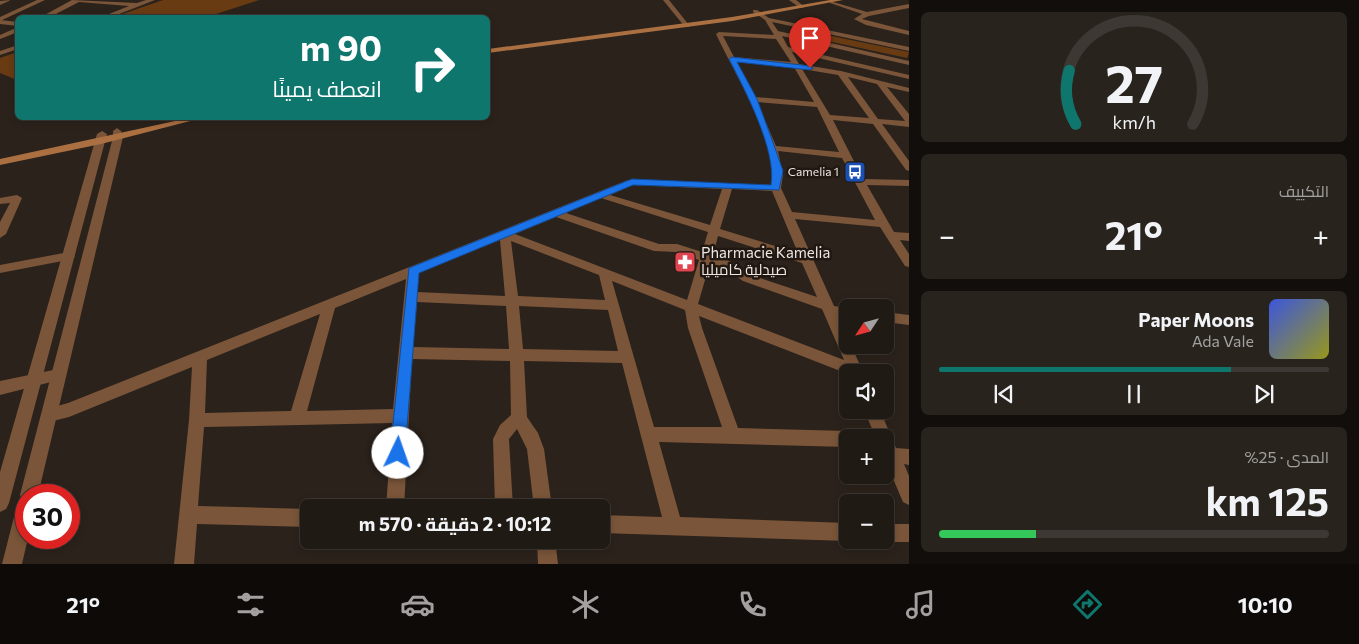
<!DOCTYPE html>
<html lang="ar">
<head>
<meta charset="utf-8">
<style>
	body { margin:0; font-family:Commissioner,Cairo,sans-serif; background:#28231d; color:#f1f3f6; direction:rtl; height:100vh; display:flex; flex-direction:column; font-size:19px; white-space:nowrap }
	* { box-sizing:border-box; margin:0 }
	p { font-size:16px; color:#a2a1a0 }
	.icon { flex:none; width:28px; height:28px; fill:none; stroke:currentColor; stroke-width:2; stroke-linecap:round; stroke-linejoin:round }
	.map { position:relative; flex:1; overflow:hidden; direction:ltr }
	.side { display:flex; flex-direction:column; gap:12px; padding:12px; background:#120e0b; width:450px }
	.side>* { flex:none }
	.hud { position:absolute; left:15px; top:15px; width:475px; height:105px; border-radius:8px; box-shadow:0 2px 8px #0003,0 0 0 1px #3d3834; direction:rtl; background:#0f766e; color:#fff; overflow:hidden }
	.needle { width:32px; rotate:234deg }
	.controls { position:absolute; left:839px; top:299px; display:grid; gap:10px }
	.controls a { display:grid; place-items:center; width:55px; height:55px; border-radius:8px; background:#201a14; box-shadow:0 2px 8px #0003,0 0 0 1px #3d3834; font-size:25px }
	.speed { position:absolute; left:15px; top:484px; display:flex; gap:10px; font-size:25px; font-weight:700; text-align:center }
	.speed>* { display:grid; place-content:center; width:65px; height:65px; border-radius:50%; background:#201a14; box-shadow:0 2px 8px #0003,0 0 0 1px #3d3834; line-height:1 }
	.speed .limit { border:8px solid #d22; background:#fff; color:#111 }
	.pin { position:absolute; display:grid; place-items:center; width:42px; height:42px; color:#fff; margin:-51px -21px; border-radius:50% 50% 50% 0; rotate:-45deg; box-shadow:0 0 5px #0007 }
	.pin .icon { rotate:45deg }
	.me { position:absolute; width:55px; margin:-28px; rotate:3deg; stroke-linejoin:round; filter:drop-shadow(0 0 4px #0008) }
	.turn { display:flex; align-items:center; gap:18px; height:105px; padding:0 25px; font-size:22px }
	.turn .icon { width:65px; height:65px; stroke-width:2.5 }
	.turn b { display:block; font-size:35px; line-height:42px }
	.big { font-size:38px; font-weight:700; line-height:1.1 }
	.side .tile { flex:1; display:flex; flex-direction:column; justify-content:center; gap:8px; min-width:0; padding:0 18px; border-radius:8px; background:#28231d }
	.side .dial { align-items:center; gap:0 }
	.dial svg { height:130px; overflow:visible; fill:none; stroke:#3d3834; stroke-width:7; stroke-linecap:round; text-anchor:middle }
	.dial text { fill:#f1f3f6; stroke:none }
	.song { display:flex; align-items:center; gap:15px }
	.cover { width:60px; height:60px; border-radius:8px; background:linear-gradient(135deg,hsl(230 70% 55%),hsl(60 70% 35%)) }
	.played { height:5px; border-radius:2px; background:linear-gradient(90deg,#0f766e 75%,#3d3834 75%) }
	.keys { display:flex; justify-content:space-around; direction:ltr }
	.heat { display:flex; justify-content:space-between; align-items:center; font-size:28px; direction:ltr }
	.charge { height:8px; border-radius:4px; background:linear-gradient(90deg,#34c759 25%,#3d3834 0) }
	.trip { position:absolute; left:300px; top:499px; width:310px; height:50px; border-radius:8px; background:#201a14; box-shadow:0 2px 8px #0003,0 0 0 1px #3d3834; font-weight:700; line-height:50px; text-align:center; direction:rtl }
	.tabs { display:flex; height:80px; justify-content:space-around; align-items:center; background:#0d0a08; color:#a2a1a0 }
	.tabs .icon { width:35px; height:35px }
	.tabs .on { color:#0f766e }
	.tabs b { font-size:22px; color:#f1f3f6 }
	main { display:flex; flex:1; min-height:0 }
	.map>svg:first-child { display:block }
	.green { fill:#693b13 }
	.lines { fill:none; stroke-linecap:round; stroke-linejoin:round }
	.minor { fill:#7a5539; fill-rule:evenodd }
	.tertiary { fill:#7a5539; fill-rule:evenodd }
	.secondary { fill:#ab7041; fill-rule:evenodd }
	.route { fill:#1a73e8; stroke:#114b97 }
	.labels { text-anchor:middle; stroke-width:5; stroke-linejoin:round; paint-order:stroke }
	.far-poi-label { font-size:12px; fill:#ede7e2; stroke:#211812; text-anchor:end }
	.poi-label { font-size:15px; fill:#ede7e2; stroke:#211812; text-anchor:start }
</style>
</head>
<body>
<main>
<section class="side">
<div class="tile dial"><svg viewBox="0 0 100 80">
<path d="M14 69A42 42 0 1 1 86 69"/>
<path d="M14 69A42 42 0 0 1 10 36" stroke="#0f766e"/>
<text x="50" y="56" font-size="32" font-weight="700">27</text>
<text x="50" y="72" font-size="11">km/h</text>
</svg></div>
<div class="tile"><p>التكييف</p>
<div class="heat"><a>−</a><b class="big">21°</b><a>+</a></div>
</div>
<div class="tile">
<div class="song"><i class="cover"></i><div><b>Paper Moons</b><p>Ada Vale</p></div></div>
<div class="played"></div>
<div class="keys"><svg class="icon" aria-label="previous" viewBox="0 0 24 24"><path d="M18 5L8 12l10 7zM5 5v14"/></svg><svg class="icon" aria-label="pause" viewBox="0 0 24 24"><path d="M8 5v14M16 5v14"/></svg><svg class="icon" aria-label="next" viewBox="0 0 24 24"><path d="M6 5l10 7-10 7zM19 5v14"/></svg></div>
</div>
<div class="tile"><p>المدى · 25%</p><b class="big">125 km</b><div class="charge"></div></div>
</section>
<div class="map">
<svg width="909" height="564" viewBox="0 0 909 564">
	<rect width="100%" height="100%" fill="#2b221b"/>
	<path class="green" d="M163 0H259L207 17H114Z
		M812 32 909 52V53L907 58 809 37Z
		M17 52H18L17 80 0 73V58Z"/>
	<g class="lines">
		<path class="minor" d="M10 0 9 1 0 5V1Z
			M72 0 137 3 146 0H155L109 18H99L129 6 79 2 48 18H39Z
			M663 0H669L689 25V27H685Z
			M789 0H796L805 7 800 8Z
			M830 1 867 12 909 4V8L869 16 862 19 909 31V35L866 25 854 19 862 14 830 3Z
			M753 10H757L769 18 909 47V51L772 22 778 31 909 61V65L782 36 788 47 909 75V79L792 52 799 64 841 71 909 88V92L887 87 909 114V127L882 124 909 161V171L906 170 873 124 833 120 863 179 909 180V186L867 185 894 232 909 233V241L900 240 909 254V267L905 266 880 227 795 219 834 306 848 308V318L839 317 848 337V345H851L863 372H848V374L699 316 702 328 738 428 848 431 854 434 855 438H848V447L659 442 680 517 848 523V540H851L848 541 601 533V515L662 517 622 363 524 361 527 417 538 433 544 449 552 508H534L527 449 517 429 509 439 513 508H495L493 439 500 425 511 415 510 361 412 359 404 508H386L392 423 204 427 198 506 309 509V527L197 524 194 564H174L189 420 192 367 69 417 49 422 43 420 41 415 43 410 68 403 628 180 771 185C779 144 734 73 716 34L719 32 774 35 765 20 753 12ZM723 36 776 39 791 62 734 57ZM736 62 794 67 814 102 755 97ZM802 69 838 75 869 118 830 115ZM848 77 877 84 905 121 878 119ZM757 102 817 107 839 152 776 146ZM778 151 842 158 875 220 792 212 781 188 783 175ZM633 185 722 189 710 225 610 195ZM732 189 772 191 798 253 720 229ZM601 198 708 232 702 252 677 244H659L566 213ZM556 217 654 251 676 252 699 260 687 300 515 234ZM718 236 802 263 817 297 751 275 732 262 713 255ZM500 240 505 296 417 292 419 273ZM511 241 599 275 605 300 518 296ZM710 263 724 268 743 281 822 309 844 360 698 304ZM406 279 393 409 307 411 335 308ZM612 281 685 310 688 328 722 427H654ZM417 302 506 306 509 349 413 347ZM519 306 608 310 618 351 523 349ZM320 314 291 411 205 413 207 360Z
			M0 20 18 22V26L0 24Z
			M18 27V32L0 39V35Z
			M18 45V49L0 55V51Z
			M17 195 22 198 6 234 0 238V222L10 203 0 204V198Z
			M69 252 75 256 73 259 0 273V265Z
			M885 312 909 315V325L885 322Z
			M58 369 63 371 65 375 63 379 0 395V381Z
			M864 410H880L896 448 909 449V465L904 464 909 476V505L903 502 885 460V438H876Z
			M885 524H909V542H885L880 540H885Z
			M537 540H555L558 564H538Z"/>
		<path class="tertiary" d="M37 0H45L0 21V17Z
			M117 128 121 131 123 137 38 495H26L28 538 22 564H2L17 505 21 498 20 495 113 137V131Z
			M102 131 107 134 9 503 6 509 0 512V472L97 134Z"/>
		<path class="secondary" d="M830 0H843L732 21 488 53V49L732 17Z
			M189 118H202L101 144 0 165V159Z"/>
	</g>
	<path class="route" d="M732 57 810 66 813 68 810 70 737 62 757 99 775 148 783 171 779 190 633 185 419 273 405 453 403 458 398 460 393 458 390 453 409 268 632 179 771 185C777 151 745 90 729 59Z"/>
	<defs>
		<g id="bus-square" transform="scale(1.125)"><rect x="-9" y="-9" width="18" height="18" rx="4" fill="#1a4fb4" stroke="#211812"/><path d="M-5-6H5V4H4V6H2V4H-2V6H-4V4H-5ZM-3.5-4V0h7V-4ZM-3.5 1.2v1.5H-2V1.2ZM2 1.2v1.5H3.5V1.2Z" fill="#fff"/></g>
		<g id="pharmacy-square" transform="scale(1.125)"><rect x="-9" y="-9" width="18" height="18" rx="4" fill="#e0444e" stroke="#211812"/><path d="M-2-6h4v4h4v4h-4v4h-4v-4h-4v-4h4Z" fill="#fff"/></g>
	</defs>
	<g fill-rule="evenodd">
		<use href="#bus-square" x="855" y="172"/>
		<use href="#pharmacy-square" x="685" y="262"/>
	</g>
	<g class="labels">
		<g class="far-poi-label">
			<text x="839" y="176">Camelia 1</text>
		</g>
		<g class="poi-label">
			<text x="701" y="258">Pharmacie Kamelia<tspan x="701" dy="17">صيدلية كاميليا</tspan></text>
		</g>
	</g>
</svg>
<div class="controls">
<a><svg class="needle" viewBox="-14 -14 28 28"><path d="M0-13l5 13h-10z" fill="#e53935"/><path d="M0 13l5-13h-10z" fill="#a2a1a0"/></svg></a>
<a><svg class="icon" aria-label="sound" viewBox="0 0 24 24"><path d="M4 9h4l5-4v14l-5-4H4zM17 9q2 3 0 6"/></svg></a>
<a>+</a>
<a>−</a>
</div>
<div class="speed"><div class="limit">30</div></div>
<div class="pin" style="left:810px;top:68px;background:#d93025"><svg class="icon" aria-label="arrive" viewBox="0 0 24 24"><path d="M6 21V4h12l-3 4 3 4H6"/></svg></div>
<svg class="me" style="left:398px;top:453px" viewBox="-20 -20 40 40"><circle r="19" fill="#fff"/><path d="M0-13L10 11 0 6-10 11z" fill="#1a73e8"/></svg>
<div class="trip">10:12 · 2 دقيقة · 570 m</div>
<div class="hud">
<div class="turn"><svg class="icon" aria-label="right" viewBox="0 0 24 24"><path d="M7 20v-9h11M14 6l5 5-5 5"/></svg><div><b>90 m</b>انعطف يمينًا</div></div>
</div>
</div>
</main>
<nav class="tabs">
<b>10:10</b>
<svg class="icon on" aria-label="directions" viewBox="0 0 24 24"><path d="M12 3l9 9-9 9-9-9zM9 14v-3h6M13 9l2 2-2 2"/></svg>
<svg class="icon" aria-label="music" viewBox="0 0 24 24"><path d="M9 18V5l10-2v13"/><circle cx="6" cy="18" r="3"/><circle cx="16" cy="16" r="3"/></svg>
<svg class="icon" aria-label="phone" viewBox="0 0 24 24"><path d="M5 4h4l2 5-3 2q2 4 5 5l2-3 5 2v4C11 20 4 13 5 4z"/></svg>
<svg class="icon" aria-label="climate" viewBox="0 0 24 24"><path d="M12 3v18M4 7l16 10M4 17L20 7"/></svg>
<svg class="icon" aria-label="car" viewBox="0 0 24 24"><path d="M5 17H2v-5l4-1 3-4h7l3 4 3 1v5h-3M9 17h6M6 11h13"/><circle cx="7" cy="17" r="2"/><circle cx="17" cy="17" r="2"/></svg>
<svg class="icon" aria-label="filters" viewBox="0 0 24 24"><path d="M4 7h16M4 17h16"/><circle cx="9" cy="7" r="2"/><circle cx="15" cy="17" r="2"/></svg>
<b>21°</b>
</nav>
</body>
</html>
